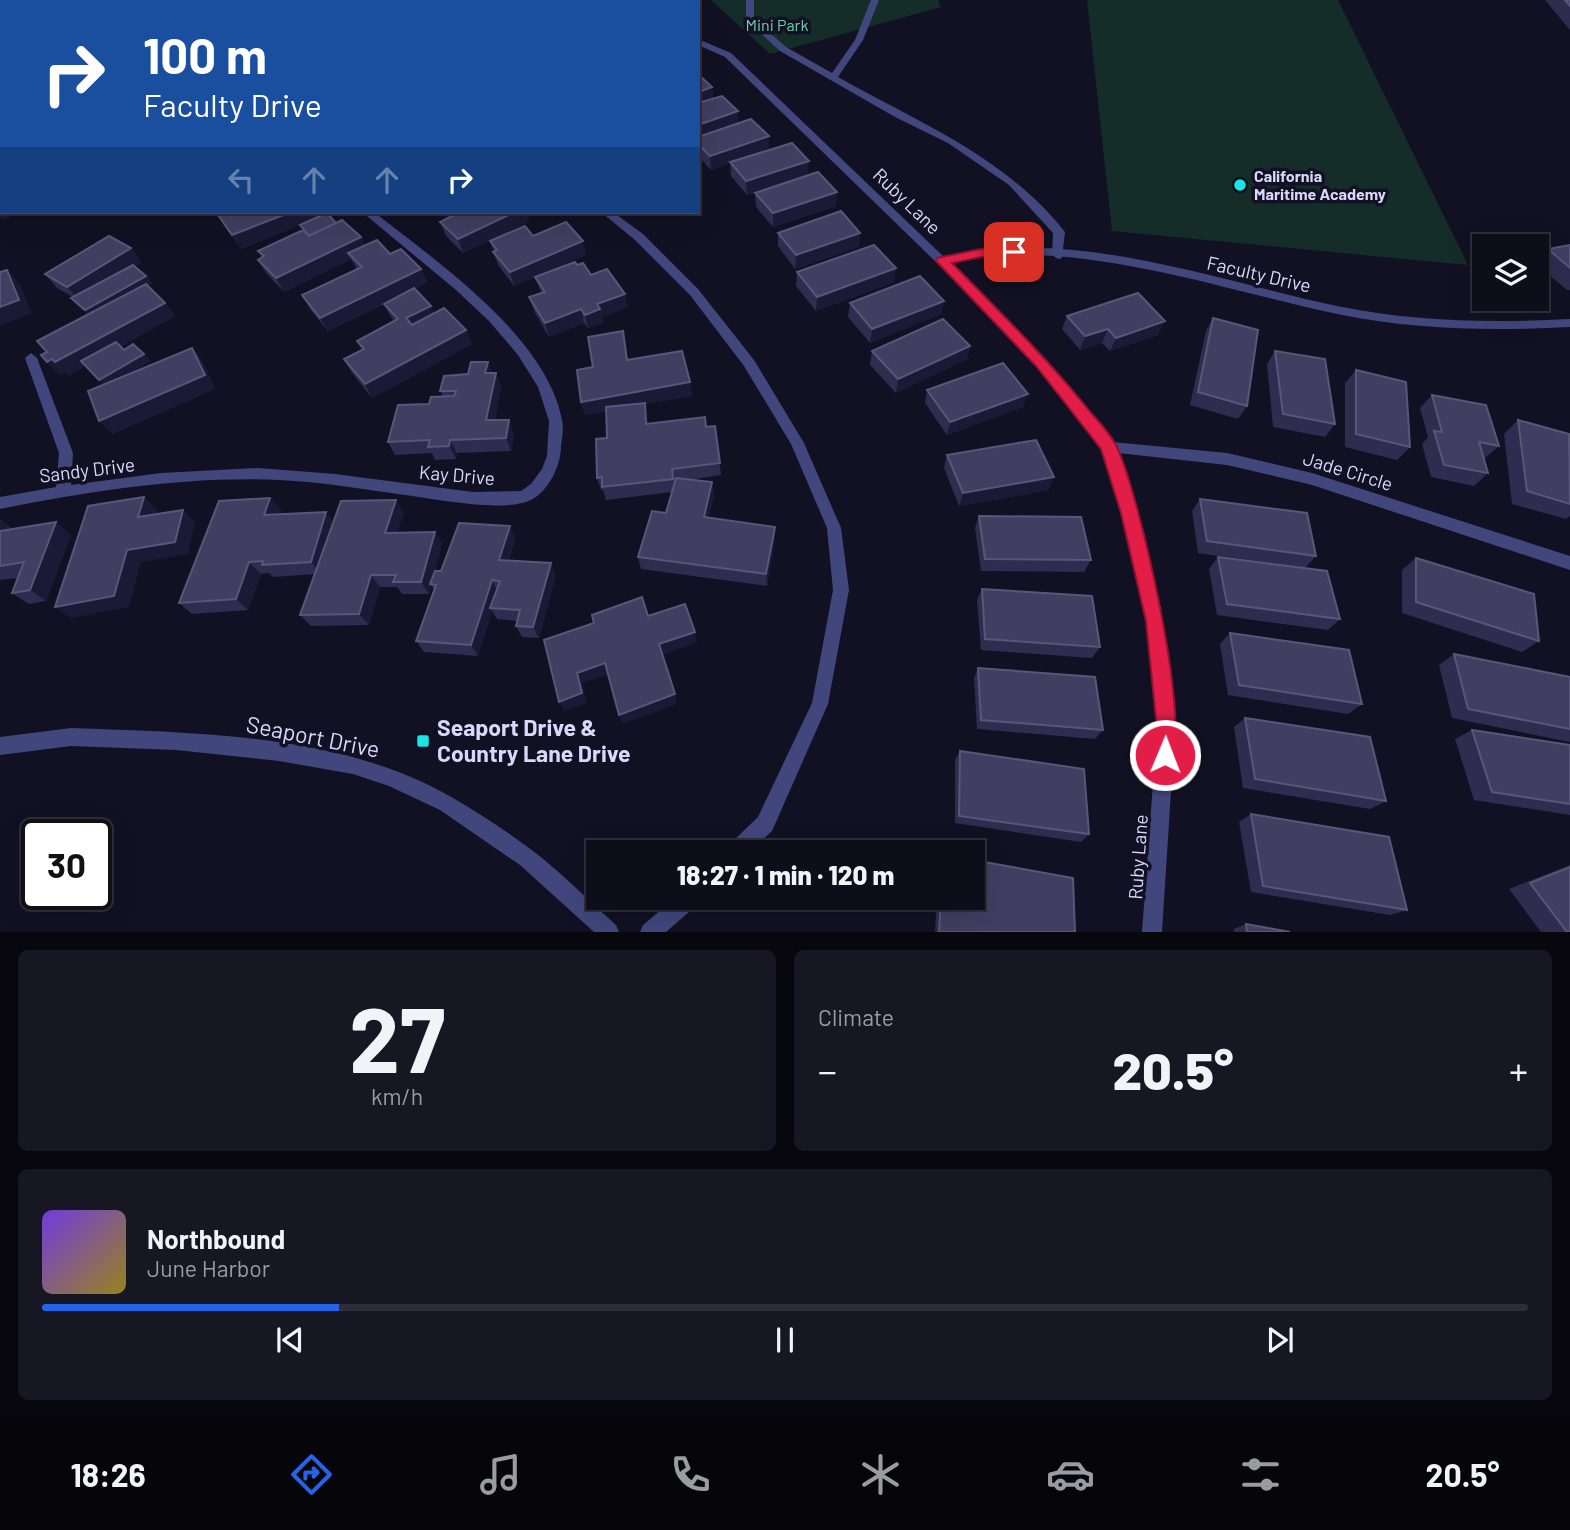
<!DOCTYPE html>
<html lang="en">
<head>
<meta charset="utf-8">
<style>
	body { margin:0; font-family:Barlow,sans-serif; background:#171623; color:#f1f3f6; height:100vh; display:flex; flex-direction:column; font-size:26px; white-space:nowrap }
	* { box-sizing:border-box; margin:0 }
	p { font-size:23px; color:#9b9ca2 }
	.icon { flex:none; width:38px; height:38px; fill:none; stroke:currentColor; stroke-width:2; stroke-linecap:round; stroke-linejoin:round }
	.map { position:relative; height:932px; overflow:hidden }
	.side { display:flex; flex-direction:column; gap:18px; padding:18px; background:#08070e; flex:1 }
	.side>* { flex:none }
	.guide { position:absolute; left:0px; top:0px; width:700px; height:214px; box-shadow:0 7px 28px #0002,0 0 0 2px #2e2d39; background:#1a4fa0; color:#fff; overflow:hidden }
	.controls { position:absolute; left:1472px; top:234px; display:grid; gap:14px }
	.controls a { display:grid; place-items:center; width:77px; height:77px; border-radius:0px; background:#0e0d1a; box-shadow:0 7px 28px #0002,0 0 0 2px #2e2d39; font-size:35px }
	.speed { position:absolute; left:21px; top:819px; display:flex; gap:14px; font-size:35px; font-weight:700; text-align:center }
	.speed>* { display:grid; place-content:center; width:91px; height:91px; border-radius:50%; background:#0e0d1a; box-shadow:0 7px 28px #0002,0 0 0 2px #2e2d39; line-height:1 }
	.speed .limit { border:4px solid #111; border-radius:10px; background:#fff; color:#111 }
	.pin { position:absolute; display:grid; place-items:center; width:60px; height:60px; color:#fff; margin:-30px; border-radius:14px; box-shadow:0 4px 10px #0006 }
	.me { position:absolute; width:77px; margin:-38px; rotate:1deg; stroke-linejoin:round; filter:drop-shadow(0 0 5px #0008) }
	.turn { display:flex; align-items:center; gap:24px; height:147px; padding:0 28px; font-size:32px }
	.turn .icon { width:91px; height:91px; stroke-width:2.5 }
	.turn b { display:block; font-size:49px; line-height:60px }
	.lanes { display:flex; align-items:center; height:66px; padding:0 28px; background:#0003; justify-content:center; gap:35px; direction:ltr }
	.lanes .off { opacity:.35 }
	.big { font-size:52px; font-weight:800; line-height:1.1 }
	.side .widget { flex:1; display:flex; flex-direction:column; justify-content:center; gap:10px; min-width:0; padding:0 24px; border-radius:10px; background:#171623 }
	.side .dial { align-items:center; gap:0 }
	.dial b { font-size:91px; line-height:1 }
	.song { display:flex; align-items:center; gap:21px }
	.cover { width:84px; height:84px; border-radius:10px; background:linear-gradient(135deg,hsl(260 70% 55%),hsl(50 70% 35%)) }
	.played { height:7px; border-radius:4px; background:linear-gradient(90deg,#2563eb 20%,#2e2d39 20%) }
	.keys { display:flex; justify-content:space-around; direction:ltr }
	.heat { display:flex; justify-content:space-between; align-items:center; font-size:38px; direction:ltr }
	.side .tiles { flex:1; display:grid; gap:18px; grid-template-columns:1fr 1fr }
	.widget:last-child { grid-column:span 2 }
	.trip { position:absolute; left:586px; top:840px; width:399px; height:70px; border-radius:0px; background:#0e0d1a; box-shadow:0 7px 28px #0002,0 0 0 2px #2e2d39; font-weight:800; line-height:70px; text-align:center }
	.menu { display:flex; height:112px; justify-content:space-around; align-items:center; background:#06050a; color:#9b9ca2 }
	.menu .icon { width:49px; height:49px }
	.menu .on { color:#2563eb }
	.menu b { font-size:32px; color:#f1f3f6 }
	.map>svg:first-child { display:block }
	.green { fill:#152d29 }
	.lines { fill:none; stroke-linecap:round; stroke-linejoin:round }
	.service { fill:#41467d; fill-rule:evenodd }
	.minor { fill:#41467d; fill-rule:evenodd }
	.wall { fill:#2f2c4f }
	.shaded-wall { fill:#1c1936 }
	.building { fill:#413e61; stroke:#59567a; stroke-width:2 }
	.route { fill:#e11d48; stroke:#92132f; stroke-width:2 }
	.poi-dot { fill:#19e5e3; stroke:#121123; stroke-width:2.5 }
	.labels { text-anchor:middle; stroke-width:7; stroke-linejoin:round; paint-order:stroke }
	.far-park-label { font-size:16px; fill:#6cd3ae; stroke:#121123 }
	.far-poi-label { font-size:16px; font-weight:bold; fill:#d8d8fb; stroke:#121123; text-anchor:start }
	.street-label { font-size:19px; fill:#d8d8fb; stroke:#121123 }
	.near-poi-label { font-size:23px; font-weight:bold; fill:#d8d8fb; stroke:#121123; text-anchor:start }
	.near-street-label { font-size:23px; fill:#d8d8fb; stroke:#121123 }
</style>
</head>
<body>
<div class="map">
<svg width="1570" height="932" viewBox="0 0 1570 932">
	<rect width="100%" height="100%" fill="#121123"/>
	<path class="green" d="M711 0H938L941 7 770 54Z
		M1087 0H1338L1468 265 1112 231Z"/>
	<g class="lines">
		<path class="service" d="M746 0H754V19L786 47 832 73 855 40 871 0H879L863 40 838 77C919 123 1005 156 1065 232L1062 258 1058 259 1052 255 1053 233 1009 185 948 143 895 117 780 51 746 20Z"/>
		<path class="minor" d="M376 0H385L375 2Z
			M502 0H511L501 2Z
			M698 39 731 53 944 257C1074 226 1216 281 1342 307 1417 322 1494 323 1570 319V327C1494 331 1417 330 1342 315 1223 291 1071 234 950 263L1046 359 1113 442 1227 453 1312 473 1570 556V570L1312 485 1227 465 1118 453 1136 513 1163 621 1175 729 1162 932H1142L1157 729 1147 621 1122 513 1103 449 1038 365 938 264 725 57 698 45Z
			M362 212H374C436 261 547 337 562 420 564 428 562 438 561 446 561 465 549 491 531 500 504 513 436 499 405 495 363 489 321 482 279 480 186 476 91 491 0 509V497L56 487 59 453 25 358 31 353 37 358 73 453 71 485 161 473 258 468 335 474 473 492 521 491 531 484 542 469 547 456 549 421 538 387 518 355 489 321 456 290Z
			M601 212H613L643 234 698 289 754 360 804 443 841 528 849 590 828 704 772 831 749 852H727L729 845 758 817 812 703 833 590 827 528 791 444 744 366 690 295 635 240Z
			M71 728C197 733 342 733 453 798 480 814 508 832 533 851 562 873 589 901 616 925L619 932H594L520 865 440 810 389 786 353 774 279 761 176 750 71 746 0 755V737Z
			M675 898H700L697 905 666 932H640L643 925Z"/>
	</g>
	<path class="wall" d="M64 0H134L132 2H65Z
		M159 0H242L240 2Z
		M286 0H358L356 2H286Z
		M598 0H688V2H598Z
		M1545 0H1570V30Z
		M2 39V111H0V40Z
		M698 74 712 87 713 98 739 124 769 136V150L808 175 747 195 731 176 730 163 711 170 698 156Z
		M755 193 836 206 773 227 756 207Z
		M216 212H331L328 214 336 223 361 237 365 246 390 254 421 269 427 282 414 289 434 313 466 330 472 344 372 398 352 373 344 359 362 350 357 341 394 321 391 317 384 304 328 331 310 309 302 295 357 269 351 259 284 292 266 273 258 260 262 257 258 251 303 230 300 225 241 249Z
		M452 212H527L529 221 463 253 446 236 440 222 455 215Z
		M778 233 859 247 795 269 778 246Z
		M533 236 586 255 537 276 577 265 591 275 628 307 602 317 603 323 588 328 584 323 549 337 534 311 529 297 541 293 535 277 514 286 498 265 490 241Z
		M1570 245V290H1567L1536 264V261L1548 249Z
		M131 248 141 262 135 266 146 276 152 283 147 286 165 303 175 316 121 346 124 350 144 354 150 361 123 377 192 348 202 361 215 389 112 434 104 385 85 366 69 375 66 372 60 375 47 352 89 314 77 305 71 298 73 297 57 288 45 274Z
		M797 272 894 282 816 311 796 286Z
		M850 303 941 314 870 343 848 317Z
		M1067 316 1158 335 1110 351 1102 343 1080 350 1062 329Z
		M1213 318 1247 406 1238 419 1190 405 1206 331Z
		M970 346 967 359 896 393 870 365 872 351Z
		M1275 351 1335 424 1325 437 1273 427 1267 364Z
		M628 360 690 382 692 396 645 404 648 424 706 427 715 426 721 475 689 480 712 482 714 495 708 518 775 539 767 586 641 569 638 557 666 513 672 492 606 500 603 490H601L597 478 607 438 606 411 585 415 581 402Z
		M488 362 492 373H496L501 386 495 420 514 433 511 451 457 453 456 459 435 460 432 453 395 455 388 442 443 396 440 391Z
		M1356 370 1410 447 1397 460 1345 447V383Z
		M927 390 1023 407 947 435 925 403Z
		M1432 395 1499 446 1484 459 1488 473 1474 486 1431 477 1422 444 1428 437 1420 408Z
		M1518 420 1570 437V516L1566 519 1512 504 1504 434Z
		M947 455 1049 490 959 506 944 468Z
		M270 498 281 510 279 515 334 522 404 513 397 532H435L442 544 435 571H441L515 538 509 560 556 575 539 638 522 637 516 626 517 621 497 619 492 611 478 656 424 652 416 641 434 590 431 586 429 594H402L397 587H380L369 625 311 626 300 615 315 574 273 577 269 573 261 574 248 610 192 614 179 603Z
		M1200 499 1316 556 1305 568 1198 553 1192 511Z
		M979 516 1091 560 1084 572 981 571 975 528Z
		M0 520 13 529 71 535 46 601 29 604 12 593 18 578 0 580Z
		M1218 557 1340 619 1328 630 1217 615 1209 569Z
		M1416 558 1539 641 1522 652 1402 613V570Z
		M982 589 1100 647 1092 658 981 650 977 600Z
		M1230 633 1362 704 1348 714 1228 695 1220 644Z
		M1454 654 1570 677V742L1452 718 1439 665Z
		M978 668 1103 730 1095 739 977 729 974 678Z
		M1245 718 1386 801 1370 809 1243 788 1234 727Z
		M1472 730 1570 745V815L1474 800 1455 739Z
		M960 751 1089 834 1081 842 955 823V760Z
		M1251 814 1407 910 1390 915 1251 892 1239 822Z
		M1570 865V932H1541L1509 889Z
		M937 898H973L1075 932H935Z
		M1246 924 1290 932H1234V929Z"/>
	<path class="shaded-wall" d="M0 0H19L14 2H2V6H0Z
		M661 0H688V2H661Z
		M712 87 713 101 698 106V92Z
		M738 111 739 125 698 139V125Z
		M0 113 2 115V123L0 126Z
		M769 136V150L711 170 710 156Z
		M809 161 808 175 747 195 746 181Z
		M837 192 836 206 773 227V213Z
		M2 210V212H22L2 220 0 217V211Z
		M291 212H331L241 249 232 235Z
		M515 212H527L529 221 463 253 458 239Z
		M860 233 859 247 795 269 796 255Z
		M361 237 367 250 348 253 351 259 284 292 276 278Z
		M583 241 586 255 514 286 510 272Z
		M131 248 141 262 79 300 67 287Z
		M896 268 894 282 816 311 817 297Z
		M421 269 427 282 328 331 320 318Z
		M7 270 20 284 32 313 0 326V307Z
		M146 276 152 283 91 317 85 310Z
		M625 294 628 307 602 317 603 323 588 328 585 315 597 304Z
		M944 301 941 314 870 343 872 329Z
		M165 303 175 316 69 375 55 362Z
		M431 306 437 320 413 332 406 318Z
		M581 309 584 323 549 337 545 323Z
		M1165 321 1158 335 1110 351 1116 338Z
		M1108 329 1102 343 1080 350 1085 336Z
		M466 330 472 344 372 398 365 384Z
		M970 346 967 359 896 393 898 379Z
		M192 348 202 361 215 389 112 434 99 421Z
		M144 354 150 361 106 387 99 380Z
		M52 359 66 372 60 375 47 362Z
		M488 362 493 375 485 373Z
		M496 373 501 386 492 434 486 420Z
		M690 382 692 396 645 404 647 416 649 437 646 424 645 404 585 415 581 402Z
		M1028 394 1023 407 947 435 950 422Z
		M509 420 514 433 511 451 506 438Z
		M450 440 457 453 456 459 449 446Z
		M1054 477 1049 490 959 506 963 493Z
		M712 482 714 495 705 530 704 517Z
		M144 497 157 509 152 530 138 517Z
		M270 498 281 510 275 528 264 515Z
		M396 500 404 513 393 545 385 533Z
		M183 510 195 522 188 554 141 562 129 607 71 618 55 607 127 550Z
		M326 512 335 524 321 574 311 562Z
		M1 520 18 532 0 534V523Z
		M56 522 71 535 46 601 30 590Z
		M510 526 515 538 505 571 499 560Z
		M775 527V539L767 586 766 574Z
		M435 532 442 544 429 594 421 582Z
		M249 562 261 574 248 610 236 599Z
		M551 563 556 575 539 638 533 627Z
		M371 575 380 587 369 625 359 614Z
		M492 580 498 592 490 608 492 611 478 656 471 645Z
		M695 632 697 643 662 655 659 644Z
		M605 663 609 674 582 683 587 703 564 711 559 702 577 673Z
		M675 694 677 704 623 724 619 715Z"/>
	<path class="building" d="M89 0H113L111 2H88Z
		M159 0H200L223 2H157Z
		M293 0 315 1 314 2H292Z
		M384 0H440L438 2H382Z
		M611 0H652L654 1 614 2Z
		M1565 0H1570V6Z
		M1 39H2V60H0Z
		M2 72V97H0V74Z
		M698 74 712 87 698 92Z
		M722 96 738 111 698 125V103Z
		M751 119 769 136 710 156 698 144V137Z
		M792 143 809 161 746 181 730 162Z
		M818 172 837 192 773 213 755 193Z
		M0 194H2V210L0 211Z
		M841 211 860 233 796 255 778 233Z
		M216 212H291L232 235Z
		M460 212H515L458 239 440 222Z
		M327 213 336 223 309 236 300 225Z
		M342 220 361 237 276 278 258 260 264 256 258 251 303 230 309 236Z
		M566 222 583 241 510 272 493 252 497 250 490 241 525 226 533 236Z
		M109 236 131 248 67 287 45 274Z
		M377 240 390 254 401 249 421 269 320 318 302 295 362 267 348 253Z
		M874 245 896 268 817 297 797 272Z
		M1570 245V268L1548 249Z
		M575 262 577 265 583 263 591 275 607 269 625 294 597 304 600 309 585 315 581 309 545 323 529 297 545 292 535 277Z
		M133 265 146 276 85 310 71 298Z
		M7 270 19 300 0 307V272Z
		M920 276 944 301 872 329 850 303Z
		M146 284 165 303 55 362 52 359 47 362 41 355 47 352 37 341Z
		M414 288 431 306 406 318 412 325 444 308 466 330 365 384 344 359 364 349 357 341 398 319 384 304Z
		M1138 293 1165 321 1116 338 1108 329 1085 336 1067 316Z
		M1213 318 1258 330 1247 406 1198 392Z
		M943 319 970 346 898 379 872 351Z
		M623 331 627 360 682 351 690 382 581 402 577 370 593 367 588 337Z
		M116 342 124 350 133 344 144 354 99 380 81 361Z
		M192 348 205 375 99 421 88 391Z
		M1275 351 1325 359 1335 424 1283 414Z
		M471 362H488L485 373H496L486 420H509L506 438 450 440 449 446 428 447 430 440 388 442 398 405 429 404 431 397 454 396 456 391H440L444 376 468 374Z
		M1003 363 1028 394 950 422 927 390Z
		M1356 370 1406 382 1410 447 1356 434Z
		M1432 395 1486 405 1499 446 1479 442 1488 473 1444 465 1434 431 1442 432Z
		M645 403 646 424 705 417 706 427 715 426 720 463 672 469 673 479 602 487V477L597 478 596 439 607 438 606 407Z
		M1518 420 1569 434 1570 504 1527 491Z
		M1036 440 1054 477 963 493 947 455Z
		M676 478 712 482 704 517 775 527 766 574 638 557 652 511 666 513Z
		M144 497 138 517 183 510 175 542 127 550 114 596 55 607 88 506Z
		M270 498 264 515 326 512 311 562 262 565 263 561 249 562 236 599 179 603 219 501Z
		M1200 499 1307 513 1316 556 1207 541Z
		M396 500 385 533 435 532 421 582H393L396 575H371L359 614 300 615 341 501Z
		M979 516 1081 517 1091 560 985 559Z
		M56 522 30 590 12 593 24 562 0 566V531Z
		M459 523 510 526 499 560 551 563 533 627 516 626 520 610 490 608 500 581 492 580 471 645 416 641 436 585 430 584 435 571H441Z
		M1218 557 1327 571 1340 619 1227 604Z
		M1416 558 1534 594 1539 641 1416 602Z
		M982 589 1092 596 1100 647 985 639Z
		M642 597 648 616 685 604 695 632 659 644 675 694 619 715 605 663 577 673 582 693 559 702 544 640 594 623 592 615Z
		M1230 633 1349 650 1362 704 1239 685Z
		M1454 654 1570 677V729L1468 709Z
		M978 668 1095 677 1103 730 981 720Z
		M1245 718 1370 737 1386 801 1255 779Z
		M1472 730 1570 745V804L1492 792Z
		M960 751 1084 769 1089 834 959 816Z
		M1251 814 1389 837 1407 910 1263 886Z
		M973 860 1073 878 1075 932H939L941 898H973Z
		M1570 867V932H1567L1530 883Z
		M1246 924 1290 932H1247Z"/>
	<path class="route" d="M1014 248 1020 252 1018 255 981 257 952 263C997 309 1042 353 1083 403 1093 416 1108 430 1116 445 1139 492 1190 717 1172 762L1165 765 1158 762 1155 755 1157 729 1146 621 1121 513 1101 449 1036 366 936 261 937 258 981 249Z"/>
	<g class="poi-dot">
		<circle cx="1240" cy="185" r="7"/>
		<rect x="416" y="734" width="14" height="14" rx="3.5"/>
	</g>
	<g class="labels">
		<g class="far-park-label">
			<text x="777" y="31">Mini Park</text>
		</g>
		<g class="far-poi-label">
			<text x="1254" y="182">California<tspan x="1254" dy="18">Maritime Academy</tspan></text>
		</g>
		<g class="street-label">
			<text transform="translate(907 201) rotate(44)" y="7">Ruby Lane</text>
			<text transform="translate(1259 274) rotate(13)" y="7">Faculty Drive</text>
			<text transform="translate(87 470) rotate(-7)" y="7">Sandy Drive</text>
			<text transform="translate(1348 471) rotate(17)" y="7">Jade Circle</text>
			<text transform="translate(457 475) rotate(5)" y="7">Kay Drive</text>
			<text transform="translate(1138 857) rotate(-86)" y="7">Ruby Lane</text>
		</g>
		<g class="near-poi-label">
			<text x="437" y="736">Seaport Drive &amp;<tspan x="437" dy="26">Country Lane Drive</tspan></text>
		</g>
		<g class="near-street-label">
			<text transform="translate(313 737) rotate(11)" y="8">Seaport Drive</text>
		</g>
	</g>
</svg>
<div class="controls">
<a><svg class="icon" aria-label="layers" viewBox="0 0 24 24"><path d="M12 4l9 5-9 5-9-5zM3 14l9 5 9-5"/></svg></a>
</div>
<div class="speed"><div class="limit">30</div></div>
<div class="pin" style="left:1014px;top:252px;background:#d93025"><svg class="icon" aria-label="arrive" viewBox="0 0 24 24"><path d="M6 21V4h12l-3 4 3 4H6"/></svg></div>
<svg class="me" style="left:1165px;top:755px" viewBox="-20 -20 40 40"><circle r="17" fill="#e11d48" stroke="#fff" stroke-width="3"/><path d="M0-11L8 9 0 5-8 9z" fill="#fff"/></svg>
<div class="trip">18:27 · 1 min · 120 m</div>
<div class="guide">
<div class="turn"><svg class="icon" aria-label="right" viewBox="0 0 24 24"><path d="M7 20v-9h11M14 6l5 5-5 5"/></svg><div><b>100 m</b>Faculty Drive</div></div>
<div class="lanes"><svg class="icon off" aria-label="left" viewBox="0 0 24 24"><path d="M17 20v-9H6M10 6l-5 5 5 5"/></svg><svg class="icon off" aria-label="ahead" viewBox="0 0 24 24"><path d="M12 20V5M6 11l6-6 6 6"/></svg><svg class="icon off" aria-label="ahead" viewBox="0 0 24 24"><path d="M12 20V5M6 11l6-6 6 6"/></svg><svg class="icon" aria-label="right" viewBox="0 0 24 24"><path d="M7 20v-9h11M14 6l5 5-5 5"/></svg></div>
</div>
</div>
<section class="side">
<div class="tiles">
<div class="widget dial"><b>27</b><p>km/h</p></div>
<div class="widget"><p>Climate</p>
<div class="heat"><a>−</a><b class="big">20.5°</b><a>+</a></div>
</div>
<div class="widget">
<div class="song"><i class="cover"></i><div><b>Northbound</b><p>June Harbor</p></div></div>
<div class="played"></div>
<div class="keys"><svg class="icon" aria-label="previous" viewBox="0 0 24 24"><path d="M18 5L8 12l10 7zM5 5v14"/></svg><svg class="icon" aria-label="pause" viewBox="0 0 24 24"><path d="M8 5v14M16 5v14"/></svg><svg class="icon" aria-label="next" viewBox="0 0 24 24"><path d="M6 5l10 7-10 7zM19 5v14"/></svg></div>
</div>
</div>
</section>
<nav class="menu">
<b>18:26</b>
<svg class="icon on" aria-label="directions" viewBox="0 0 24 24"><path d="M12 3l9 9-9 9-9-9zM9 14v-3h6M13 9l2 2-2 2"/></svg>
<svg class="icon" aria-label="music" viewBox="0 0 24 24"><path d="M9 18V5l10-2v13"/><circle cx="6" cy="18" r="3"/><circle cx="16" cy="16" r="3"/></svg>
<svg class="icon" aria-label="phone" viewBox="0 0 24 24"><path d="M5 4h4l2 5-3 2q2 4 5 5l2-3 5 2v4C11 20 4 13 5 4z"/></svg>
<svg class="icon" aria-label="climate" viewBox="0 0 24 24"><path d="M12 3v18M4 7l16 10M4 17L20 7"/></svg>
<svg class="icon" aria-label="car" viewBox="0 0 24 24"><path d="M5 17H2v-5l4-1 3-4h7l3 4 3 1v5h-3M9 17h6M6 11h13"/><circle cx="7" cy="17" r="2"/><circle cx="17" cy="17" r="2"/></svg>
<svg class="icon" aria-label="filters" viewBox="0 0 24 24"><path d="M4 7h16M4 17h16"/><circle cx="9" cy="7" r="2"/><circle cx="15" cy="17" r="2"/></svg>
<b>20.5°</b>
</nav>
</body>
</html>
